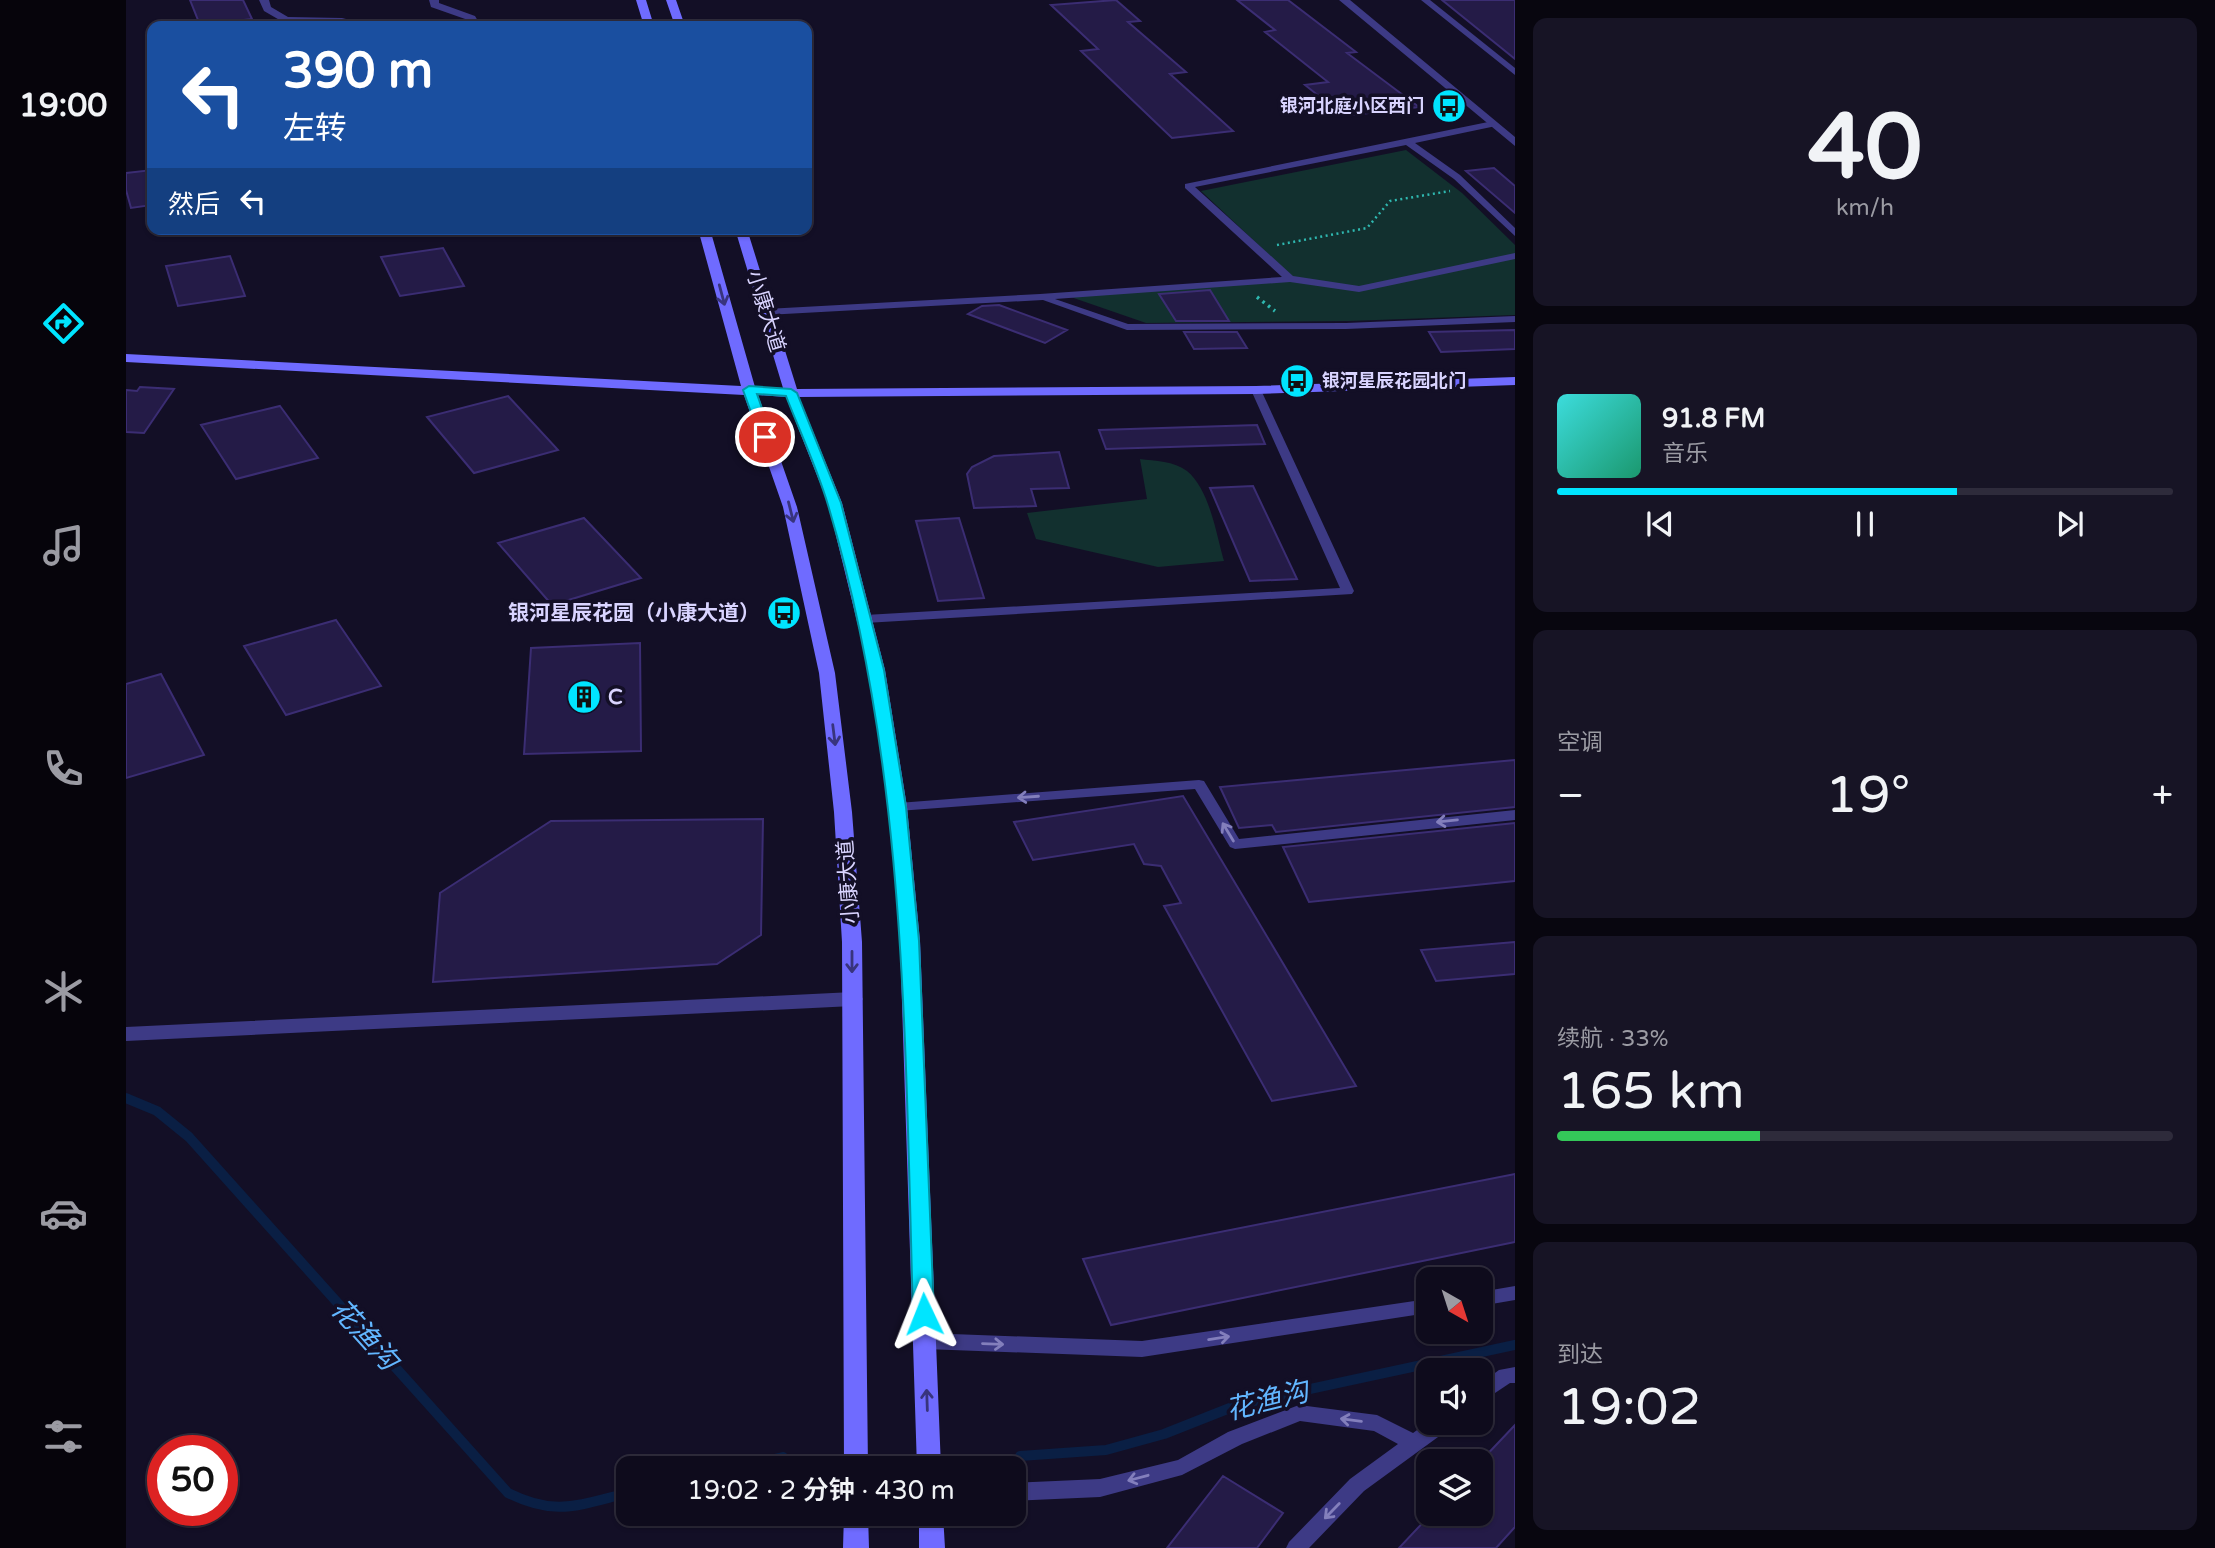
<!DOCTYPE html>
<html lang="zh">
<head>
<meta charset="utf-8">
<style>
	body { margin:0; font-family:"Varela Round","Noto Sans SC",sans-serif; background:#171425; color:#f1f3f6; height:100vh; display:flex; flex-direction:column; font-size:26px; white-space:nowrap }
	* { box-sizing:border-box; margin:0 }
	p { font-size:23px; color:#9b9ba3 }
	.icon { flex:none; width:38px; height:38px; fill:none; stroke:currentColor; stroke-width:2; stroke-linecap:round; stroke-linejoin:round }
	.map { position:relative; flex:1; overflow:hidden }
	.drawer { display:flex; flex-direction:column; gap:18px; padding:18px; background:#08060f; width:700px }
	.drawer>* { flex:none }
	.top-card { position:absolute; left:21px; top:21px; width:665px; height:214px; border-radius:14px; box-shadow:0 2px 5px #0004,0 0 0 2px #2e2b3b; background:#1a4fa0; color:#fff; overflow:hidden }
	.needle { width:46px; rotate:141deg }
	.controls { position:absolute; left:1290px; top:1267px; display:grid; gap:14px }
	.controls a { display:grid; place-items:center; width:77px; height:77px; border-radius:14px; background:#0e0b1c; box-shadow:0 2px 5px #0004,0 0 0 2px #2e2b3b; font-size:35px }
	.speed { position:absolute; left:21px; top:1435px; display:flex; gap:14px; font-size:35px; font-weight:700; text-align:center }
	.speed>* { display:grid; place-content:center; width:91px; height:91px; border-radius:50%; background:#0e0b1c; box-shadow:0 2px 5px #0004,0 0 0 2px #2e2b3b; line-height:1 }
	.speed .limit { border:10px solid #d22; background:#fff; color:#111 }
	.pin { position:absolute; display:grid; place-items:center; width:60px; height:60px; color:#fff; margin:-30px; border:4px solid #fff; border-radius:50%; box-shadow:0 2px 7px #0007 }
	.me { position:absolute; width:77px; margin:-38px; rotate:358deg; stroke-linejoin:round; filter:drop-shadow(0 0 5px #0008) }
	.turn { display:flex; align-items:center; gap:24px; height:147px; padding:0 21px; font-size:32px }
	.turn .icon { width:91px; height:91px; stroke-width:2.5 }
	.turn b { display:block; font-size:49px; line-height:60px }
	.then { display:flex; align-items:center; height:66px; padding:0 21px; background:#0003; gap:14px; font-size:26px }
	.big { font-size:52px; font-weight:600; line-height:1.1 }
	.drawer .card { flex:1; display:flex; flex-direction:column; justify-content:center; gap:10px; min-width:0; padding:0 24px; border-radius:14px; background:#171425 }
	.drawer .dial { align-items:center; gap:0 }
	.dial b { font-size:91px; line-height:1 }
	.song { display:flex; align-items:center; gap:21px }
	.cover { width:84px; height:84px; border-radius:10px; background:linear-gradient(135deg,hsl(180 70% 55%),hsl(160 70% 35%)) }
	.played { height:7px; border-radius:4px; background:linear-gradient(90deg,#00e5ff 65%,#2e2b3b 65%) }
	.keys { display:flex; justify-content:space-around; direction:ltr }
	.heat { display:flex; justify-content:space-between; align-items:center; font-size:38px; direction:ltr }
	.charge { height:10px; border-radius:5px; background:linear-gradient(90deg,#34c759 33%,#2e2b3b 0) }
	.trip { position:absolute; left:490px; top:1456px; width:410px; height:70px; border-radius:14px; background:#0e0b1c; box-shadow:0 2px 5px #0004,0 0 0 2px #2e2b3b; font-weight:600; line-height:70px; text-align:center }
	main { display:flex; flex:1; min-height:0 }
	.tabs { display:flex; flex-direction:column; width:126px; justify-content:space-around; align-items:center; background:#06040b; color:#9b9ba3 }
	.tabs .icon { width:49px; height:49px }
	.tabs .on { color:#00e5ff }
	.tabs b { font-size:32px; color:#f1f3f6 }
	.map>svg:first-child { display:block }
	.green { fill:#12302f }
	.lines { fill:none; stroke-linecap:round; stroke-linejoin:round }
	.stream { stroke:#0a1f44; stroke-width:10 }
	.building { fill:#241b47; stroke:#3b2d73; stroke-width:2 }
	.path-far1 { stroke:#2fb8b0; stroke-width:2.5; stroke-dasharray:2 3.5; stroke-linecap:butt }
	.path { stroke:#2fb8b0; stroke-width:3.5; stroke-dasharray:2.5 4.5; stroke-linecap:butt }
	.lane { fill:#3d3a85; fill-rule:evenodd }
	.street { fill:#3d3a85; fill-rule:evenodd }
	.secondary { fill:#6f6bff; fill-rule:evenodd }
	.oneway { stroke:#38347d }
	.oneway2 { stroke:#837fbc }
	.route { fill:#00e5ff; stroke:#0095a6; stroke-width:2 }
	.labels { text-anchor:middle; stroke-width:7; stroke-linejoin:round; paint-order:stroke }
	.far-poi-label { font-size:18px; font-weight:bold; fill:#d9d4ff; stroke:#130f26; text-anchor:end }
	.street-label { font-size:21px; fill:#d9d4ff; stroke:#130f26 }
	.poi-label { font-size:21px; font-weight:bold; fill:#d9d4ff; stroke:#130f26; text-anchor:end }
	.near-water-label { font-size:28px; font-style:italic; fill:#62b6ff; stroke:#130f26 }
</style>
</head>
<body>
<main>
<nav class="tabs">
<b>19:00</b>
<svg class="icon on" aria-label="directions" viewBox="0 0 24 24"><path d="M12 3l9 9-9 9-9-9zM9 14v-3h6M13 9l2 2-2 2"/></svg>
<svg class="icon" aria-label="music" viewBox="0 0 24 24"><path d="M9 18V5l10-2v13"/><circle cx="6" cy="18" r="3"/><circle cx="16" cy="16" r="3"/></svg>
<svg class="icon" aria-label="phone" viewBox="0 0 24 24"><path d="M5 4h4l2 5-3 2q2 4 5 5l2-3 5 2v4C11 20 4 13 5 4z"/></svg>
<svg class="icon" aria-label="climate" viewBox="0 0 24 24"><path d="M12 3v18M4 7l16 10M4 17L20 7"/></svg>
<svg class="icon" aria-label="car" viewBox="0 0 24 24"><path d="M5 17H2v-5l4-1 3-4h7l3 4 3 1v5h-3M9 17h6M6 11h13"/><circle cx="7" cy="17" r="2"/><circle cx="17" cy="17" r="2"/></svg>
<svg class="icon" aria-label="filters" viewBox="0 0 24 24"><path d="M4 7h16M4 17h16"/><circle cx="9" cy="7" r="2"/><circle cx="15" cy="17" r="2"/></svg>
</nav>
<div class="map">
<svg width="1389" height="1548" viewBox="0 0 1389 1548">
	<rect width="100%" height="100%" fill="#130f26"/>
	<path class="green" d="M1280 150 1336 193 1389 245V315L1223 321 1020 323 939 295 1171 281 1075 191Z
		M1014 459C1029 461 1048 461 1061 471 1084 490 1090 534 1098 561L1032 567 910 539 901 513 1021 499Z"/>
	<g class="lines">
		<path class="stream" d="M0 1098 31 1111 63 1137 382 1493C430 1517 452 1505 502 1493
			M894 1456 980 1450 1038 1434 1114 1404 1389 1345
			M609 1468 657 1457"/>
	</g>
	<path class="building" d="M64 0H117L126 19 74 25Z
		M990 0 1014 21 1002 22 1060 72 1044 74 1107 131 1046 138 955 51 972 49 925 5Z
		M1111 0H1162L1230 52 1221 53 1293 107 1218 116 1179 85 1202 82 1139 32 1149 30Z
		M1316 0H1389V59Z
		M1368 168 1389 186V213L1340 171Z
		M26 170V205L5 208 0 190V173Z
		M317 248 338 286 274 296 255 257Z
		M104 256 119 296 52 306 40 266Z
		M1084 290 1103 321H1050L1033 294Z
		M873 305 941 330 919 343 842 314 856 306Z
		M1389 330V349L1315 352 1303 332Z
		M1058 332H1111L1121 348 1068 349Z
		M14 387 48 389 18 433 0 432V390L11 391Z
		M382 396 432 450 348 473 301 417Z
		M154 406 192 458 110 479 75 425Z
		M1131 425 1139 444 980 449 973 430Z
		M933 452 943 488 905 489 910 506 848 508 841 474 846 467 868 456Z
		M1127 486 1171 579 1124 581 1084 488Z
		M458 518 515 578 426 605 372 543Z
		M833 518 858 598 812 601 790 521Z
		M210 620 255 686 160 715 118 646Z
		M514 643 515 751 398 754 405 648Z
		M35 674 78 755 0 778V684Z
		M1389 760V807L1150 832 1146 825 1113 828 1094 787Z
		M1057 796 1127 913 1230 1086 1146 1101 1038 906 1055 903 1035 866 1018 864 1008 844 907 860 888 822Z
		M637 819 635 935 591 964 307 982 314 893 425 821Z
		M1389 823V881L1183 902 1157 847Z
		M1389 942V974L1310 981 1295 950Z
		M1389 1174V1242L985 1325 957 1259Z
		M1389 1425V1527L1370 1548H1273L1305 1514H1354V1462Z
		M1097 1476 1157 1513 1131 1548H1041Z"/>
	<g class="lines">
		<path class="path-far1" d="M1151 245 1241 228 1264 201 1324 191"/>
		<path class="path" d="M1131 297 1149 311"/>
		<path class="lane" d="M1295 0H1304L1389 68V75Z
			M1367 121 1371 124 1370 126 1289 143 1334 175 1389 228V236L1328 179 1280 145 1069 187 1167 276 1233 286 1389 253V259L1233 292 1164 282 929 299 1002 324 1220 323 1389 316V322L1220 329 1001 330 917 300 640 315 635 312 640 309 914 294 1156 277 1059 188V184Z
			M1130 387 1135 390 1228 591 1226 594 739 623 733 619 739 615 1214 588 1125 390Z
			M1073 780 1078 781 1113 839 1389 810V820L1109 849 1104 847 1069 789 772 811 765 807 772 803Z
			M1389 1286V1300L1354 1306V1292Z
			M1302 1299V1313L1016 1357 799 1349 792 1346 790 1341 792 1336 799 1333 1016 1341Z
			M1389 1367V1383H1384L1354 1403V1384L1373 1370Z
			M1173 1405 1251 1415 1287 1433 1302 1422 1326 1423 1323 1429 1238 1491 1183 1548H1160L1163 1542 1224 1479 1272 1444 1248 1431 1174 1421 1116 1444 1056 1475 974 1497 887 1501V1483L974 1479 1052 1460 1102 1432Z"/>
		<path class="street" d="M133 0H143L145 7 162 17 216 18 220 19 222 26 157 22 138 11Z
			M303 0H313V3L349 16 355 26H345L342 20 305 7Z
			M1213 0H1224L1389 137V146Z
			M727 992 734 994 737 999 734 1004 727 1006 0 1041V1027Z"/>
		<path class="secondary" d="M510 0H520L528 26H518Z
			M540 0H550L559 26H549Z
			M572 229H584L629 387 657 388 609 229H621L671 389 1130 386 1389 377V385L1130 394 673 397 716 503 759 670 781 807 794 941 815 1468H791L774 941 763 807 743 670 702 503 660 397 632 395 671 507 709 673 726 812 736 942 742 1468H718L716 942 708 812 693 673 657 507 618 395 0 362V354L615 386Z
			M718 1514H742L743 1548H717Z
			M793 1514H817L819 1548H793Z"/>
	</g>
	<defs><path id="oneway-shaft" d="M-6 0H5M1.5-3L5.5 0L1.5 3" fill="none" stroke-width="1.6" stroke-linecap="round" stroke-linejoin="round" transform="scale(1.75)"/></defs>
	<g class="oneway">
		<use href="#oneway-shaft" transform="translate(596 295) rotate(75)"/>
		<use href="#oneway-shaft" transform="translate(665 512) rotate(76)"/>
		<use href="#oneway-shaft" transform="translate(708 735) rotate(83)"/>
		<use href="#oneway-shaft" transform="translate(726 962) rotate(90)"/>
		<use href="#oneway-shaft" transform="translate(801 1400) rotate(-92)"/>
	</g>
	<g class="oneway2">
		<use href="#oneway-shaft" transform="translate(902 797) rotate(176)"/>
		<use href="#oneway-shaft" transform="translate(1321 821) rotate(174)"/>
		<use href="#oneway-shaft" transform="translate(1102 832) rotate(-121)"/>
		<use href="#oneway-shaft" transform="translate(1093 1338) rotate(-9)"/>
		<use href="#oneway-shaft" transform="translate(867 1344) rotate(2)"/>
		<use href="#oneway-shaft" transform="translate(1225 1420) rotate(-173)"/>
		<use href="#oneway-shaft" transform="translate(1012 1478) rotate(165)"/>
		<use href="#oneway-shaft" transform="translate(1206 1511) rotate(134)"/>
	</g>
	<path class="route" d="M623 386 665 389 671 393 715 503 758 670 780 807 793 941 808 1314 805 1320 798 1323 790 1320 787 1314C779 1042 781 768 702 505 691 468 674 432 660 396L631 394 646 437 635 440 617 390Z"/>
	<defs>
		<g id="bus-disc" transform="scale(1.75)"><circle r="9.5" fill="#00e5ff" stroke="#130f26"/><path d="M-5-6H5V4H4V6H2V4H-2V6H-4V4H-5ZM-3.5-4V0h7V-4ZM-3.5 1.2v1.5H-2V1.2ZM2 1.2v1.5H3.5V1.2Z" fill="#111"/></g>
		<g id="building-disc" transform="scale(1.75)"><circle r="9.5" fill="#00e5ff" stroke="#130f26"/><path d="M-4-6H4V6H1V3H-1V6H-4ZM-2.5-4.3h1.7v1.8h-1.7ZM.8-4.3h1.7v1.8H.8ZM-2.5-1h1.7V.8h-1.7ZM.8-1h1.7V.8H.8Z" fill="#111"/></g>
	</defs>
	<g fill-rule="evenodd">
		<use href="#bus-disc" x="1323" y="106"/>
		<use href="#bus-disc" x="1171" y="381"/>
		<use href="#bus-disc" x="658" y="613"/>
		<use href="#building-disc" x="458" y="697"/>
	</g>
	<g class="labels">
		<g class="far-poi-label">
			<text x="1298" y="112">银河北庭小区西门</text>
			<text x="1196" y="387" text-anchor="start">银河星辰花园北门</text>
		</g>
		<g class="street-label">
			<text transform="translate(640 311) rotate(73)" y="7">小康大道</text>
			<text transform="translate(722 882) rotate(-94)" y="7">小康大道</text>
		</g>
		<g class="poi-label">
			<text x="634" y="620">银河星辰花园（小康大道）</text>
			<text x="482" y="704" text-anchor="start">C</text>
		</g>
		<g class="near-water-label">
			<text transform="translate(239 1334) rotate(48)" y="10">花渔沟</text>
			<text transform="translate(1141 1400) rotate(-14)" y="10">花渔沟</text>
		</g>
	</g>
</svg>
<div class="controls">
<a><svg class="needle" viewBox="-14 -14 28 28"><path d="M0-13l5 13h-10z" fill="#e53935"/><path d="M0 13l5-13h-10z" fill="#9b9ba3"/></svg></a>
<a><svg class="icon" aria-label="sound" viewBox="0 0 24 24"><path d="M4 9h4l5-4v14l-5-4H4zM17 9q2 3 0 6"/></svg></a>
<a><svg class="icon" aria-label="layers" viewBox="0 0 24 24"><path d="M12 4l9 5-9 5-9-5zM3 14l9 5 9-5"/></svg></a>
</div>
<div class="speed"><div class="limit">50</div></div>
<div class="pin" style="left:639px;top:437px;background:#d93025"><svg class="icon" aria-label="arrive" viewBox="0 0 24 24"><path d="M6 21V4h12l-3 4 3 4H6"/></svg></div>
<svg class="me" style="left:798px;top:1314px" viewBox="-20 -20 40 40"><path d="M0-17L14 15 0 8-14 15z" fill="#00e5ff" stroke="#fff" stroke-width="4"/></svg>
<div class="trip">19:02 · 2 分钟 · 430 m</div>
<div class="top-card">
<div class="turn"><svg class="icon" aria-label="left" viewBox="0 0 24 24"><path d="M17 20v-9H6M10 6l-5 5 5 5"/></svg><div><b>390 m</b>左转</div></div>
<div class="then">然后<svg class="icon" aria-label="left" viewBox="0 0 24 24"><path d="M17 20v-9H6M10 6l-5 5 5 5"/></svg></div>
</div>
</div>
<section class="drawer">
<div class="card dial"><b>40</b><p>km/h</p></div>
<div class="card">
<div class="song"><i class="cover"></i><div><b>91.8 FM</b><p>音乐</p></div></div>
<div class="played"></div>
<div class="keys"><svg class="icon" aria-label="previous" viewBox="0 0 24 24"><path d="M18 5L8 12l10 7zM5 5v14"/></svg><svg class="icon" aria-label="pause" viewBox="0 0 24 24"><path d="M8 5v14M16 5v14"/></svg><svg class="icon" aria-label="next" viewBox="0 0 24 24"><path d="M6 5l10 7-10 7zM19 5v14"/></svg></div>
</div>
<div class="card"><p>空调</p>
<div class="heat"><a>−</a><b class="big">19°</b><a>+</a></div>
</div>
<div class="card"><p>续航 · 33%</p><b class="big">165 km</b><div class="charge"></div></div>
<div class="card"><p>到达</p><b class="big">19:02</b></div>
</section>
</main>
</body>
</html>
